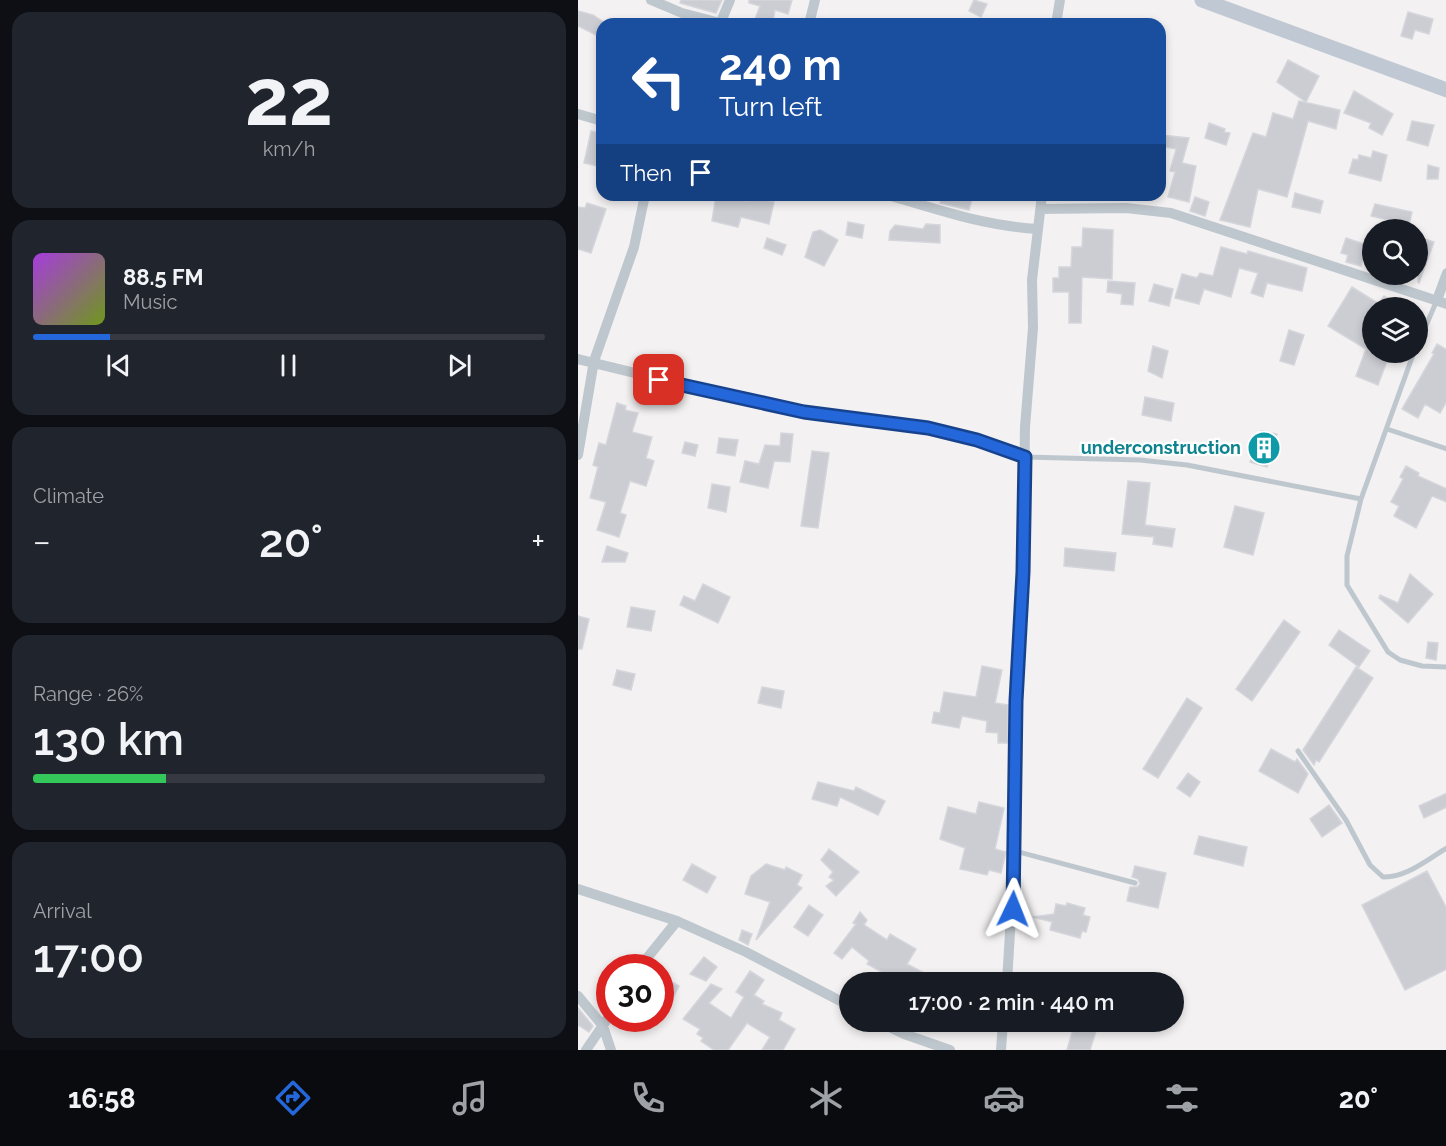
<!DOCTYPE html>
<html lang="en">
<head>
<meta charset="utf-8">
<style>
	body { margin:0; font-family:Raleway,sans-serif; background:#20242c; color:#f1f3f6; height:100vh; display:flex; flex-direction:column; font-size:22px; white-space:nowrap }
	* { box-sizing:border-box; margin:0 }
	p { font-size:20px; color:#9ea1a6 }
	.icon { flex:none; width:33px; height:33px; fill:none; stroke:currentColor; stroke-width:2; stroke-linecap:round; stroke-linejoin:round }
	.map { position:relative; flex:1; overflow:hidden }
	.drawer { display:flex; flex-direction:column; gap:12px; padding:12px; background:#0d0f14; width:578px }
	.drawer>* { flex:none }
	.top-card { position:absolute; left:18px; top:18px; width:570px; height:183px; border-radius:18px; box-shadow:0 3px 9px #0003; background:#1a4fa0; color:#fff; overflow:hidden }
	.fabs { position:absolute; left:784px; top:219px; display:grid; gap:12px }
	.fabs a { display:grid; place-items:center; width:66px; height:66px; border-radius:50%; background:#171b24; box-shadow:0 3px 9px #0003; font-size:30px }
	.speed { position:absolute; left:18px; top:954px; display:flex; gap:12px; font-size:30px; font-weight:700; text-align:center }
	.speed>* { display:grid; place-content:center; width:78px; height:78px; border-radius:50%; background:#171b24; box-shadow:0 3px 9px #0003; line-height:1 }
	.speed .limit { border:9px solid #d22; background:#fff; color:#111 }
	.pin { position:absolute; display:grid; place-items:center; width:51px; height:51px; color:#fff; margin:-26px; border-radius:12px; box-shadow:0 3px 9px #0006 }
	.me { position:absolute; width:66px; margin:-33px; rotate:2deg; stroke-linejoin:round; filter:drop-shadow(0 0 4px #0008) }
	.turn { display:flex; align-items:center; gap:21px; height:126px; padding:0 24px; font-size:27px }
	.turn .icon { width:78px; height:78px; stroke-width:2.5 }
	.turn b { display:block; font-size:42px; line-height:51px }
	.then { display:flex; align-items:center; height:57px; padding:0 24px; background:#0003; gap:12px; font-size:22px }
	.big { font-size:45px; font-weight:600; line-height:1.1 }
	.drawer .tile { flex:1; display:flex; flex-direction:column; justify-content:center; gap:9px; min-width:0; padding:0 21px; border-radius:18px; background:#20242c }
	.drawer .dial { align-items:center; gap:0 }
	.dial b { font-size:78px; line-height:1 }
	.song { display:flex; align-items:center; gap:18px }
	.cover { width:72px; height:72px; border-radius:9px; background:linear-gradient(135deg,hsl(280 70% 55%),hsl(80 70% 35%)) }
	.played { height:6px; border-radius:3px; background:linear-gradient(90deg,#2467da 15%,#363941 15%) }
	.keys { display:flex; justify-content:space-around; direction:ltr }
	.heat { display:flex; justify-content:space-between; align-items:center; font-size:33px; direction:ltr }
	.charge { height:9px; border-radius:4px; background:linear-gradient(90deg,#34c759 26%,#363941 0) }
	.trip { position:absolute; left:261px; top:972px; width:345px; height:60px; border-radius:30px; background:#171b24; box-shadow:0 3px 9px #0003; font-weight:600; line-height:60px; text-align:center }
	.menu { display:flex; height:96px; justify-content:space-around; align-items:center; background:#090b0e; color:#9ea1a6 }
	.menu .icon { width:42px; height:42px }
	.menu .active { color:#2467da }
	.menu b { font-size:27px; color:#f1f3f6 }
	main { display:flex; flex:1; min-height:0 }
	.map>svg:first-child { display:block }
	.building { fill:#cbcdd3; stroke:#d5d6dc; stroke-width:1.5 }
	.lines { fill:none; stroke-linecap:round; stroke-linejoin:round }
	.lane { stroke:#bfc7ce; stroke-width:5 }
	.street { stroke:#bfc7ce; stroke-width:10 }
	.secondary { stroke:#c0c8d3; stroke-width:15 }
	.route-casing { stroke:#17438e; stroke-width:15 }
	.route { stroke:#2467da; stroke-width:10 }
	.labels { text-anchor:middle; stroke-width:4.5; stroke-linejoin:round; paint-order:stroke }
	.culture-label { font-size:18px; font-weight:bold; fill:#0d838f; stroke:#fff; text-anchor:end }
</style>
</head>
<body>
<main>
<section class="drawer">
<div class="tile dial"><b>22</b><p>km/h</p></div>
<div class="tile">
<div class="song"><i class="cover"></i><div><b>88.5 FM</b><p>Music</p></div></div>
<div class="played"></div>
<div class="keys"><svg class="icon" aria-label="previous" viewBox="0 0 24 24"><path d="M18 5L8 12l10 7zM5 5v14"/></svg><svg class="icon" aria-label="pause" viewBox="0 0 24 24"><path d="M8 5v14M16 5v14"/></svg><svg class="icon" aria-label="next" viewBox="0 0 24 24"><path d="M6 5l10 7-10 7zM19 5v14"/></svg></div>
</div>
<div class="tile"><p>Climate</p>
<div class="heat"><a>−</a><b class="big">20°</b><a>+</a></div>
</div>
<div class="tile"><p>Range · 26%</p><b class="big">130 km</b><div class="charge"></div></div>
<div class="tile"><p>Arrival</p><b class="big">17:00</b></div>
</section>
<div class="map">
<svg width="869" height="1050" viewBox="0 0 869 1050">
	<rect width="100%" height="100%" fill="#f3f1f1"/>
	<path class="building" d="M103 0H144L138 13 102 3Z
		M171 0H214L210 14 197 10 195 22 177 19 182 6 171 3Z
		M396 0 409 4 403 17 391 11Z
		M0 11 15 15 27 23 20 36 0 26Z
		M830 12 855 19 851 34 837 30 834 39 823 36Z
		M710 60 741 76 728 102 699 82Z
		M776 91 815 114 804 135 791 128 793 123 766 113Z
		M721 101 762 110 758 129 730 121 709 197 680 189 672 227 642 220 675 133 688 137 695 113 715 119Z
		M834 121 856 125 850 146 829 140Z
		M631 123 647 129 646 132 652 133 648 145 627 138Z
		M13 131 24 133V167L6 163Z
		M582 135 611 138 604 163 618 166 611 202 590 197 597 172 592 171 598 149 582 146Z
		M795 151 809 155 803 181 771 173 775 159 780 160 781 155 793 158Z
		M850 165 861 168 860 179H849Z
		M717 193 745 201 742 213 714 207Z
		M138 195 169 201 170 196 196 202 191 224 163 217 160 227 134 221Z
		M365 195H395L391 210 362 203Z
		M617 197 631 202 627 216 612 211Z
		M9 203 28 209 13 253 0 249V207L7 208Z
		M797 204 834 212 831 225 793 216Z
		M270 222 286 225 284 238 268 235Z
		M348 224 362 225V243L311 240 312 231 317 225 345 229Z
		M505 228 535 230 534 279 504 277 503 323H491V292H475V278H481V267H493L494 247H504Z
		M242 230 260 240 246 266 227 257 235 232Z
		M840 237 856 242 841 283 840 282Z
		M189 238 208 245 204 255 186 248Z
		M768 238 789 245 783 266 768 262 770 255 763 253Z
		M643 247 669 254 670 251 729 268 724 291 689 283 685 297 673 293 680 273 661 268 653 297 626 289 621 304 597 298 604 274 619 278 622 273 635 276Z
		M530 281 557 283 555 305 543 304 544 294 529 292Z
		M576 284 595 289 591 306 571 301Z
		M774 287 801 304 806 296 825 308H795V352H802L800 357 809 361 800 385 778 376 788 349 750 326Z
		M711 330 726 335 716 365 702 361Z
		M859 344 869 350V401L862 413 847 404 840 418 824 409 856 354 854 353Z
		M575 346 590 351 584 378 570 371Z
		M567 397 596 403 593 421 564 415Z
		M39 403 48 406 47 410 60 413 54 432 74 437 68 458 76 461 68 486 52 481 42 513 48 515 41 537 19 530 28 502 12 498 20 467 15 465 21 443 28 445Z
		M683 431 699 434 689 467 672 462Z
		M203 433 215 434 212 462 196 461 190 488 162 482 167 461 181 464 187 445 202 446Z
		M141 438 160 440 157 456 139 453Z
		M107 442 120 445 117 456 104 453Z
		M234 451 251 453 240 528 223 526Z
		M828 466 841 473 840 476 869 489V502L854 496 838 528 816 516 821 506 813 502 825 479 822 477Z
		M550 481 572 483 567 525 597 529 594 547 575 544 576 537 544 534Z
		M134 484 152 487 148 512 130 508Z
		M657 506 686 513 675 555 646 547Z
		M29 546 50 553 47 562H24Z
		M487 548 538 553 536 571 486 566Z
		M832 574 855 594 830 623 801 598 802 595 820 603Z
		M125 584 152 597 140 623 102 605 106 596 117 601Z
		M53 607 77 611 73 631 49 627Z
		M0 616 11 619 4 649H0Z
		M706 620 722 632 674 701 658 689Z
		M761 630 792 651 781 667 751 645Z
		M850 642 860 643 858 660 848 658Z
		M404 666 424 670 417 703 430 705V743H420V733L408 732 409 721 384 716 381 728 354 723 356 712 362 713 366 692 398 697Z
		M778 667 795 678 741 762 738 760 736 765 725 750Z
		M39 670 57 674 53 690 35 685Z
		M184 687 206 691 203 708 180 703Z
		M609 698 624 708 580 778 565 769Z
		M693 749 717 762 719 759 730 774 720 793 681 771Z
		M610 773 622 782 612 797 599 788Z
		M240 782 276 791 278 787 307 801 300 815 262 797 259 806 234 799Z
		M869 793V807L846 818 841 806Z
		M401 802 426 808 417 849 428 852 423 873 411 870 409 875 382 869 387 848 362 839 370 807 398 814Z
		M751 805 764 823 744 837 732 819Z
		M621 836 669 847 665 866 616 854Z
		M251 849 281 872 258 896 248 886 256 880 251 877 255 872 243 860Z
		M114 864 138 877 129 893 105 880Z
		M188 864 207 870 208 867 224 875 219 885 224 888 178 940 192 902 167 894 173 876Z
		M557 866 588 873 580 908 549 901 552 887H559L562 884 560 879 554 877Z
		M849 871 869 909V969L827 990 784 905Z
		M489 903 507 908 505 915 512 917 508 932 504 931 502 938 472 930 474 922 455 917 476 914 478 904 488 906Z
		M231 905 245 915 230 936 216 927Z
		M282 912 289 920 286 925 309 940 312 934 338 949 329 964 363 982H322L289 964 291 961 274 947 264 959 256 953 278 924 275 923Z
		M164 930 174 934 170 945 161 940Z
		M126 957 139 967 128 981 112 974Z
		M172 971 186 980 176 995 186 1001 184 1004 204 1013 201 1020 217 1029 205 1050H184L192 1037 169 1023 150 1050H136L123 1041 125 1038 119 1034 122 1029 105 1019 133 984 144 989 131 1003 153 1018 166 997 158 992Z
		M89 979 101 986 92 1004 82 998V992Z
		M0 1008 15 1026 11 1032 0 1025Z
		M497 1022 519 1028 512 1050H489Z"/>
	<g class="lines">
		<path class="lane" d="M840 344 859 300
			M836 352 783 499 769 556V585L810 652 822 660 844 666 869 667
			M809 429 869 449
			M447 457 562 460 609 465 783 499
			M720 751 768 820 792 865 805 877C828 878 850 859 869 848
			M437 851 557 883"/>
		<path class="street" d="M73 0 104 13 146 24
			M142 24 152 0
			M231 24 237 0
			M478 24 482 0
			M0 114 24 121
			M310 195C360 210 408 226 460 229
			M463 209 548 208 593 213 869 304
			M859 300 869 273
			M0 359 188 405 350 428 399 440 447 457
			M0 455 16 361 56 247 67 195
			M0 889 99 921 168 952 272 1006
			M61 968 99 921
			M429 982 437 851 438 701 445 572 447 427 455 328 454 280 464 195
			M0 996 25 1026 33 1050
			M301 1022 326 1034 372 1050
			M8 1050 32 1015
			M423 1050 425 1022"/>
		<path class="secondary" d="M624 0 869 90"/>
	</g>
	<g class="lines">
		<g class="route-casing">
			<path id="route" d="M81 380 226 412 350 428 399 440 447 457 445 572 438 701 435 909"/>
		</g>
		<use href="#route" class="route"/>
	</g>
	<defs>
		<g id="building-disc" transform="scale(1.725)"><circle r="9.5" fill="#0f9aa8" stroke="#fff"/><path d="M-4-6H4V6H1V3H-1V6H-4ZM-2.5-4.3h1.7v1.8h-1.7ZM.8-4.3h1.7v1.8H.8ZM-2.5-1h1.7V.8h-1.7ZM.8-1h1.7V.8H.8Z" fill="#fff"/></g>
	</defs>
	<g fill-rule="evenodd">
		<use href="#building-disc" x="686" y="448"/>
	</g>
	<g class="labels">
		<g class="culture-label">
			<text x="663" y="454">underconstruction</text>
		</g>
	</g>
</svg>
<div class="fabs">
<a><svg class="icon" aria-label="search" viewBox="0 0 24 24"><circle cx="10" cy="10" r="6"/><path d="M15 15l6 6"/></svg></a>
<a><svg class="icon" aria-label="layers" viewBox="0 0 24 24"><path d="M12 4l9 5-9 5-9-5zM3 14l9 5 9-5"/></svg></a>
</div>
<div class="speed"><div class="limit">30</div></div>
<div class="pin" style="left:81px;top:380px;background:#d93025"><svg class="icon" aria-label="arrive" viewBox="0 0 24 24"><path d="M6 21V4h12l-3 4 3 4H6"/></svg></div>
<svg class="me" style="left:435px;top:909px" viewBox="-20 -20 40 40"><path d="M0-17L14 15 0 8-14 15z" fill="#2467da" stroke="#fff" stroke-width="4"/></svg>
<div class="trip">17:00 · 2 min · 440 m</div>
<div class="top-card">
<div class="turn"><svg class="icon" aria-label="left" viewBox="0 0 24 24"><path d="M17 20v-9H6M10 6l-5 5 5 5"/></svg><div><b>240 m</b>Turn left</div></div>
<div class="then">Then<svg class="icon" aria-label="arrive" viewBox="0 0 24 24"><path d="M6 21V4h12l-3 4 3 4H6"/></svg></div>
</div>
</div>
</main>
<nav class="menu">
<b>16:58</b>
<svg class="icon active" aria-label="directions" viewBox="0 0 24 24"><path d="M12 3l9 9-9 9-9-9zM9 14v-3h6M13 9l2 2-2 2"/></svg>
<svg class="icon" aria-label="music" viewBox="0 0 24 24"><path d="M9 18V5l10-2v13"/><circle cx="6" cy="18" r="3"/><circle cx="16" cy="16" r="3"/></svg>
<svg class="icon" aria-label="phone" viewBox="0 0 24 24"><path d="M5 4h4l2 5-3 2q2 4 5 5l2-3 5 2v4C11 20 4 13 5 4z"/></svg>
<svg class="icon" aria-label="climate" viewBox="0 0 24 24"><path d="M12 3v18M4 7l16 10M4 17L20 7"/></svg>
<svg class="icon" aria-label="car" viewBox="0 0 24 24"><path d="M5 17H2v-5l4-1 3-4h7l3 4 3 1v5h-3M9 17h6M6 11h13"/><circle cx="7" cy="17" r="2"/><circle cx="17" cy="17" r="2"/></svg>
<svg class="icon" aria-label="filters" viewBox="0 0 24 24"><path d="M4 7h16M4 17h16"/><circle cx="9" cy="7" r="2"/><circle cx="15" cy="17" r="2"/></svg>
<b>20°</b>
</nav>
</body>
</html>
